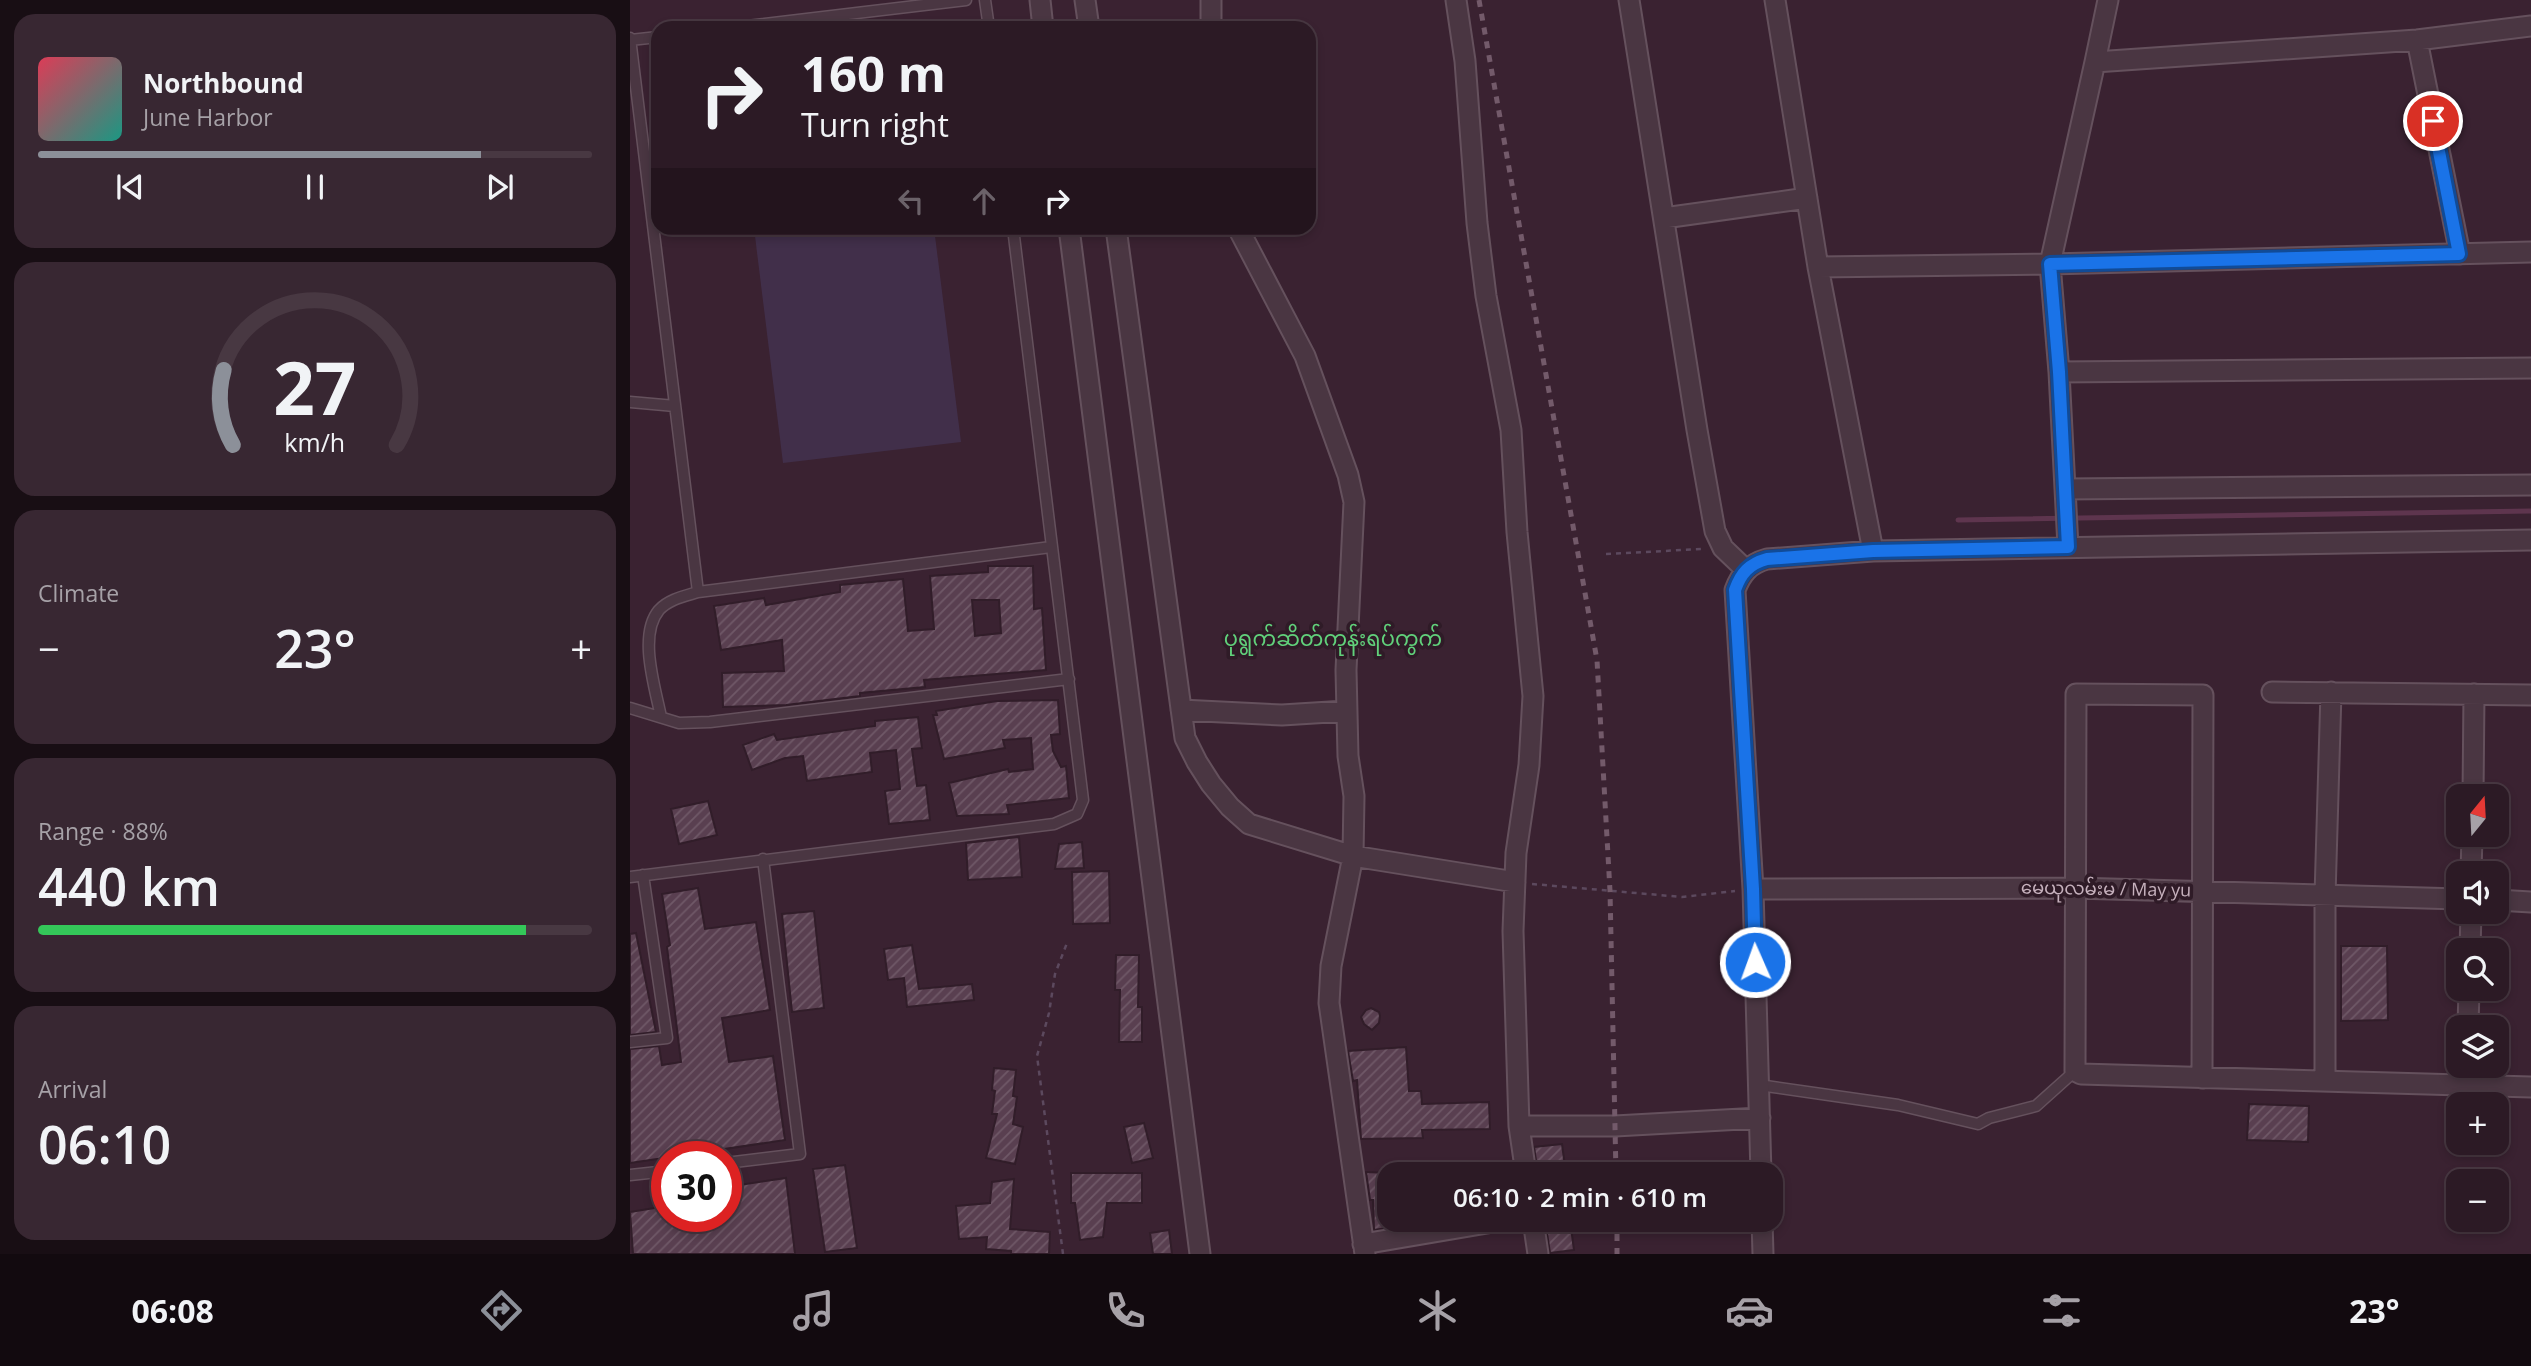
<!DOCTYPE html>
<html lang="en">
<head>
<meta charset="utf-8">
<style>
	body { margin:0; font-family:"Open Sans","Noto Sans Myanmar",sans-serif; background:#382732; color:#f1f3f6; height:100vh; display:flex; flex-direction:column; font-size:26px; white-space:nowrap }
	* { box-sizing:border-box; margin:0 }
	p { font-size:23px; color:#a6a1a7 }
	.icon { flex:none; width:38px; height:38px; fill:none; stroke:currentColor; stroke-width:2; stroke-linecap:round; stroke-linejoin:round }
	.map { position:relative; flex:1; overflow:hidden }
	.details { display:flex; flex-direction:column; gap:14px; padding:14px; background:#180e14; width:630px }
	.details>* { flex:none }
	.top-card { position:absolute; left:21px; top:21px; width:665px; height:214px; border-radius:21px; box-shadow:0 4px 10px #0003,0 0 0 2px #483842; background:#2c1a25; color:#f1f3f6; overflow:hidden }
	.needle { width:46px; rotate:18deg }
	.tools { position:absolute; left:1816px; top:784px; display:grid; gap:14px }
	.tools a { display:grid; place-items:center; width:63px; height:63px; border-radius:14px; background:#2c1a25; box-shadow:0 4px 10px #0003,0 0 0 2px #483842; font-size:35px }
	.speed { position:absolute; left:21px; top:1141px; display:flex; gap:14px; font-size:35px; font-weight:700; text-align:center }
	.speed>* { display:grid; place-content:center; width:91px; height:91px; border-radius:50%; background:#2c1a25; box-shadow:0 4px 10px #0003,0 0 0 2px #483842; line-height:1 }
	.speed .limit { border:10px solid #d22; background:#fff; color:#111 }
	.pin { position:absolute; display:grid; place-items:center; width:60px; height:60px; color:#fff; margin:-30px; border:4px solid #fff; border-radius:50%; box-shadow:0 2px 7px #0007 }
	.me { position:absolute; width:77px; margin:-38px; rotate:358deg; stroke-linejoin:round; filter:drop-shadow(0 0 5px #0008) }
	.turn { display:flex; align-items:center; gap:24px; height:147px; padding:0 35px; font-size:32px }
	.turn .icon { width:91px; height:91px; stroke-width:2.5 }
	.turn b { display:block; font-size:49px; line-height:60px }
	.lanes { display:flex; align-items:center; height:66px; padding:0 35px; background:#0003; justify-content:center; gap:35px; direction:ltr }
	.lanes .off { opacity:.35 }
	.big { font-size:52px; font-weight:600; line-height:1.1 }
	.details .card { flex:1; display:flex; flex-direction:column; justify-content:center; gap:10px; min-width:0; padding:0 24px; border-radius:21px; background:#382732 }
	.details .dial { align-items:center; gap:0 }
	.dial svg { height:182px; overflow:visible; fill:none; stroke:#483842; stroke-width:7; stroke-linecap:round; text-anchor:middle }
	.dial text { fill:#f1f3f6; stroke:none }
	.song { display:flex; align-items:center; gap:21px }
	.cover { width:84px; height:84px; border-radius:10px; background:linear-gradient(135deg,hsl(350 70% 55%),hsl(170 70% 35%)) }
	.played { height:7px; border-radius:4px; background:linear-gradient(90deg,#8c9099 80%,#483842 80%) }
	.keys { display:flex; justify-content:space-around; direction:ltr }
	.heat { display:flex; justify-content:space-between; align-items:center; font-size:38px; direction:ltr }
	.charge { height:10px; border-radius:5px; background:linear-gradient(90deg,#34c759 88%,#483842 0) }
	.trip { position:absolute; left:747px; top:1162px; width:406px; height:70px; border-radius:21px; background:#2c1a25; box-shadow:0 4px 10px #0003,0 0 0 2px #483842; font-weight:600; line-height:70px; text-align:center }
	.tab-bar { display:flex; height:112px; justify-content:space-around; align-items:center; background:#120a0f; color:#a6a1a7 }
	.tab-bar .icon { width:49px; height:49px }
	.tab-bar .on { color:#8c9099 }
	.tab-bar b { font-size:32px; color:#f1f3f6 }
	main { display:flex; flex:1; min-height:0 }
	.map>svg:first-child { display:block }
	.pitch { fill:#412f4a }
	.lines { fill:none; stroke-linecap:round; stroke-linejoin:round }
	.stream { stroke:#5e354e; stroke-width:5 }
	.building { fill:url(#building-hatch); stroke:#311d29; stroke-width:2; fill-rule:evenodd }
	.service-casing { stroke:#65515d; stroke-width:13 }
	.minor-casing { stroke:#65515d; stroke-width:23 }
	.path { stroke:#5c495e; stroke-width:2.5; stroke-dasharray:5 5; stroke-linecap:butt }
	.service { stroke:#4a3642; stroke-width:10 }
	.minor { stroke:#4a3642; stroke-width:19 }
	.rail { stroke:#735a6a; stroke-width:5; stroke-dasharray:7 7; stroke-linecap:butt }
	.route-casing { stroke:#114b97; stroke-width:18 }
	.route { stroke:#1a73e8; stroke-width:12 }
	.labels { text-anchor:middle; stroke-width:7; stroke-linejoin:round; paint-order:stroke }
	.street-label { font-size:18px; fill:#c6b1bd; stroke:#2f1b27 }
	.quarter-label { font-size:21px; fill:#61d17b; stroke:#2f1b27 }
</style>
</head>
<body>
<main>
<section class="details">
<div class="card">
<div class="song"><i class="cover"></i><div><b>Northbound</b><p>June Harbor</p></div></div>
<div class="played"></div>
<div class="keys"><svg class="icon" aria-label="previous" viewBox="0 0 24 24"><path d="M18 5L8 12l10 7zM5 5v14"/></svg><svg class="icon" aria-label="pause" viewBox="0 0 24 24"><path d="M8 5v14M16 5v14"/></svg><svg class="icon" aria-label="next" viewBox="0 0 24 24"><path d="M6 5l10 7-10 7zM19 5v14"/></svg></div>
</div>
<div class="card dial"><svg viewBox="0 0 100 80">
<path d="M14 69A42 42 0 1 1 86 69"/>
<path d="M14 69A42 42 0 0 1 10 36" stroke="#8c9099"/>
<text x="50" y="56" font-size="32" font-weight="700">27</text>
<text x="50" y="72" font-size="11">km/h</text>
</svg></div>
<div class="card"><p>Climate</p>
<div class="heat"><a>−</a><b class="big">23°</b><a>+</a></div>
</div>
<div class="card"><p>Range · 88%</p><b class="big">440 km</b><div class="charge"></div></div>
<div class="card"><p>Arrival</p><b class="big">06:10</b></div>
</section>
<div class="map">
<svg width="1901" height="1254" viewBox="0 0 1901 1254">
	<defs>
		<pattern id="building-hatch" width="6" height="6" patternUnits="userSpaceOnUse" patternTransform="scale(1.75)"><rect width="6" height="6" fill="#593f50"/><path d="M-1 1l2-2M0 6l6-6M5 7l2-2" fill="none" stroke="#6f5867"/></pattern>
	</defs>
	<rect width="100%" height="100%" fill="#3a2231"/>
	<path class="pitch" d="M124 228H304L331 442 153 463Z"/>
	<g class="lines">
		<path class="stream" d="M1328 520 1901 511"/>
	</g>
	<path class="building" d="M358 566H403L404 609 412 608 416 670 294 680 295 687 230 693V696L156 705 93 707 92 673 154 671 152 640 91 650 84 606 134 598 136 605 210 592V585L273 579 278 631 304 629 300 576 358 572ZM342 600H369L371 633 345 636Z
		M428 700 430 734 421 735 423 751 431 767 436 766 439 798 377 805 379 814 327 816 319 783 378 769 379 772 403 769 401 738 373 740 375 748 314 759 303 715H307L306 711 367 701Z
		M288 717 292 748 282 749 287 786 296 785 300 820 259 824 255 791 270 789 266 750 240 753 242 772 177 781 173 756 155 758 122 770 113 745 144 734 147 740 245 726V721Z
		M78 801 87 835 49 844 41 809Z
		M389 837 392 877 338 880 336 843Z
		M452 842 454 868 425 869 429 844Z
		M479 871 480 923 443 924 442 872Z
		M68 888 75 929 126 922 140 1010 92 1018 99 1062 143 1056 155 1140 0 1163V1049L29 1046 32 1065 51 1062 37 947 40 945 32 894Z
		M184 911 194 1008 162 1012 152 914Z
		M6 933 26 1032 0 1035V934Z
		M282 945 289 989 342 984 344 1000 277 1007 274 978 258 980 254 949Z
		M1711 946H1757L1758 1020 1711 1021Z
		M486 955H509L508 1007H512V1042H489L490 990H485Z
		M741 1008 749 1012 750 1016 749 1023 742 1030 734 1024 731 1017 736 1010Z
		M776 1047 779 1091H791L792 1104 859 1102 860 1129 792 1130 793 1138 731 1139 727 1080 723 1081 718 1051Z
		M364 1068 386 1070 383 1096 387 1097 383 1124 393 1127 385 1164 356 1158 367 1114H362L365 1091 362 1090Z
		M1619 1104 1679 1106 1678 1142 1617 1140Z
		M514 1123 523 1158 502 1163 494 1127Z
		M932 1144 936 1174H908L904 1147Z
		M215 1165 227 1248 195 1252 183 1169Z
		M736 1172 760 1173V1220H763V1227L744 1230 743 1200H740Z
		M441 1173H512V1203H477L473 1237 450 1240 445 1203H441Z
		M156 1178 165 1254H3L0 1212 37 1206V1216H96V1187Z
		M384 1179 380 1229 420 1232 419 1254H381V1251L356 1249 357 1237 329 1239 326 1206 360 1203 362 1182Z
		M915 1220H940L944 1250 920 1253Z
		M539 1230 542 1254H523L520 1233Z"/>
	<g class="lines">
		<g class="service-casing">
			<path id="service" d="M355 0 359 28
				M100 28 336 0
				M0 38 68 592
				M0 40 28 37
				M0 402 45 406
				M0 708 49 723 80 722 439 679
				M31 717C25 687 8 635 29 610 39 599 55 596 68 592L421 547
				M0 877 424 824 447 814 453 800 383 228
				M0 1042 37 1038 13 875
				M1129 1085 1268 1105 1348 1124 1359 1118 1406 1106 1445 1071
				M96 1163 170 1154 133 859
				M0 1175 37 1171"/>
		</g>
		<g class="minor-casing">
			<path id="minor" d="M410 0 413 28
				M455 0 459 28
				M826 0 835 61 847 223 856 296 881 430 887 532 903 696 899 765 886 853 883 931 889 1126 896 1174
				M999 0 1067 430 1085 531 1093 548 1116 570
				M1145 0 1188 267 1243 551
				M1478 0 1465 62 1787 40 1901 26
				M581 28V0
				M1787 40 1830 254
				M1034 218 1177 198
				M439 228 570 1254
				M486 228 555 738 567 762 581 784 600 807 619 824 723 856 885 882
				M608 228 675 356 718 475 724 502 716 670 718 756 724 796 723 856 701 966 699 1003 735 1254
				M1188 267 1420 264 1901 252
				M1429 372 1901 368
				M1435 489 1901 485
				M1438 547 1429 372 1420 264 1465 62
				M1642 692 1901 695
				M551 710 652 715 716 711
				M1843 796 1844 694
				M1841 873 1842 835
				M1123 889 1445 888 1829 899
				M1867 900 1901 902
				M1840 950 1841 912
				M1838 1027 1839 989
				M1572 1078 1573 695 1446 694 1445 1071 1451 1074 1901 1087
				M1695 1081V896L1701 692
				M889 1126H985L1130 1118
				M1131 1174 1123 889 1105 590C1111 574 1119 564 1137 559L1243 551 1901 540
				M903 1220 908 1254
				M1132 1220 1133 1254
				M733 1244 875 1220"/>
		</g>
		<path class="path" d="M976 554 1072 549
			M902 884 1052 897 1105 891
			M433 1254 407 1056 419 1013 425 974 437 943"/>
		<use href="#service" class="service"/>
		<use href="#minor" class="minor"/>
		<path class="rail" d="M849 0 967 660 980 891 986 1174
			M987 1220V1254"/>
	</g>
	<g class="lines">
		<g class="route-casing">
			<path id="route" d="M1125 962 1123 889 1105 590C1111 573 1119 564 1137 559L1243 551 1438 547 1429 372 1420 264 1829 254 1803 121"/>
		</g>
		<use href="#route" class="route"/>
	</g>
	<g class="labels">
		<g class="street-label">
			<text transform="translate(1476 889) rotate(1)" y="6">မေယုလမ်းမ / May yu</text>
		</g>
		<g class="quarter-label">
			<text x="703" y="646">ပုရွက်ဆိတ်ကုန်းရပ်ကွက်</text>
		</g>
	</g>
</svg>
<div class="tools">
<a><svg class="needle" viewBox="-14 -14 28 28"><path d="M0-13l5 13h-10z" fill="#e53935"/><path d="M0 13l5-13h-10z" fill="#a6a1a7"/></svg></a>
<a><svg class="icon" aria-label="sound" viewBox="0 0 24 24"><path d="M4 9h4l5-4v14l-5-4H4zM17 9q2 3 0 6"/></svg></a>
<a><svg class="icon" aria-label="search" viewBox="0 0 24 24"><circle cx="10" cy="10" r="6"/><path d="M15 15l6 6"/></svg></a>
<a><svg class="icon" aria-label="layers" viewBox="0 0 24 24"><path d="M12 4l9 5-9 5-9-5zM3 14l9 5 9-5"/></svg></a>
<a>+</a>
<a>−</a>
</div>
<div class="speed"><div class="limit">30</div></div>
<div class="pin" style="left:1803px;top:121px;background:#d93025"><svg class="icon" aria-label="arrive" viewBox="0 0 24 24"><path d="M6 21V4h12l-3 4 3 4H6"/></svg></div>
<svg class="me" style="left:1125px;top:962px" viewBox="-20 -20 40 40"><circle r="17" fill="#1a73e8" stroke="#fff" stroke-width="3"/><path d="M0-11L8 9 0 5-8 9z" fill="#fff"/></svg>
<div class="trip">06:10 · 2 min · 610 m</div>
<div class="top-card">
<div class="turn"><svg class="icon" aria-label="right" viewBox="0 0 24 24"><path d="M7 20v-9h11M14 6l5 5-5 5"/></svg><div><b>160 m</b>Turn right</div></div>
<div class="lanes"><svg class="icon off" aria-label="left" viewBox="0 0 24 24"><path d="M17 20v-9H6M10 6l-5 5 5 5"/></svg><svg class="icon off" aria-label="ahead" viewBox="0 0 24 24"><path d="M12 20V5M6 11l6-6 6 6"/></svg><svg class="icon" aria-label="right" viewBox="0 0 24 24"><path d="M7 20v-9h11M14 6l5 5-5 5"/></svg></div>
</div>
</div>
</main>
<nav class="tab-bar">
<b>06:08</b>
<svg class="icon on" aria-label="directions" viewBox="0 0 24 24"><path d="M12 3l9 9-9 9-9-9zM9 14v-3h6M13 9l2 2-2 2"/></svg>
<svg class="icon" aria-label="music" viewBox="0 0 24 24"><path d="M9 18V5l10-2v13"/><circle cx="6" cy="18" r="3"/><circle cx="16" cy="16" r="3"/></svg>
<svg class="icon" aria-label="phone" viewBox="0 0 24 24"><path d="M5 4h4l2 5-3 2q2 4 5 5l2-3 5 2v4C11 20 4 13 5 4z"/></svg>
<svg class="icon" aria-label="climate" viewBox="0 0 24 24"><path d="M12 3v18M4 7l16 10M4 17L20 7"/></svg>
<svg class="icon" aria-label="car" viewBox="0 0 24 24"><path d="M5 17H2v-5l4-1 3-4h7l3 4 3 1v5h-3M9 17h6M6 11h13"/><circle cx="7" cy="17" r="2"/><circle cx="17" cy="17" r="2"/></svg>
<svg class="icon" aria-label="filters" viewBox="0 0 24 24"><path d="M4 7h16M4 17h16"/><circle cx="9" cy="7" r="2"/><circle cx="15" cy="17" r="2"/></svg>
<b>23°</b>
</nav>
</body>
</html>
